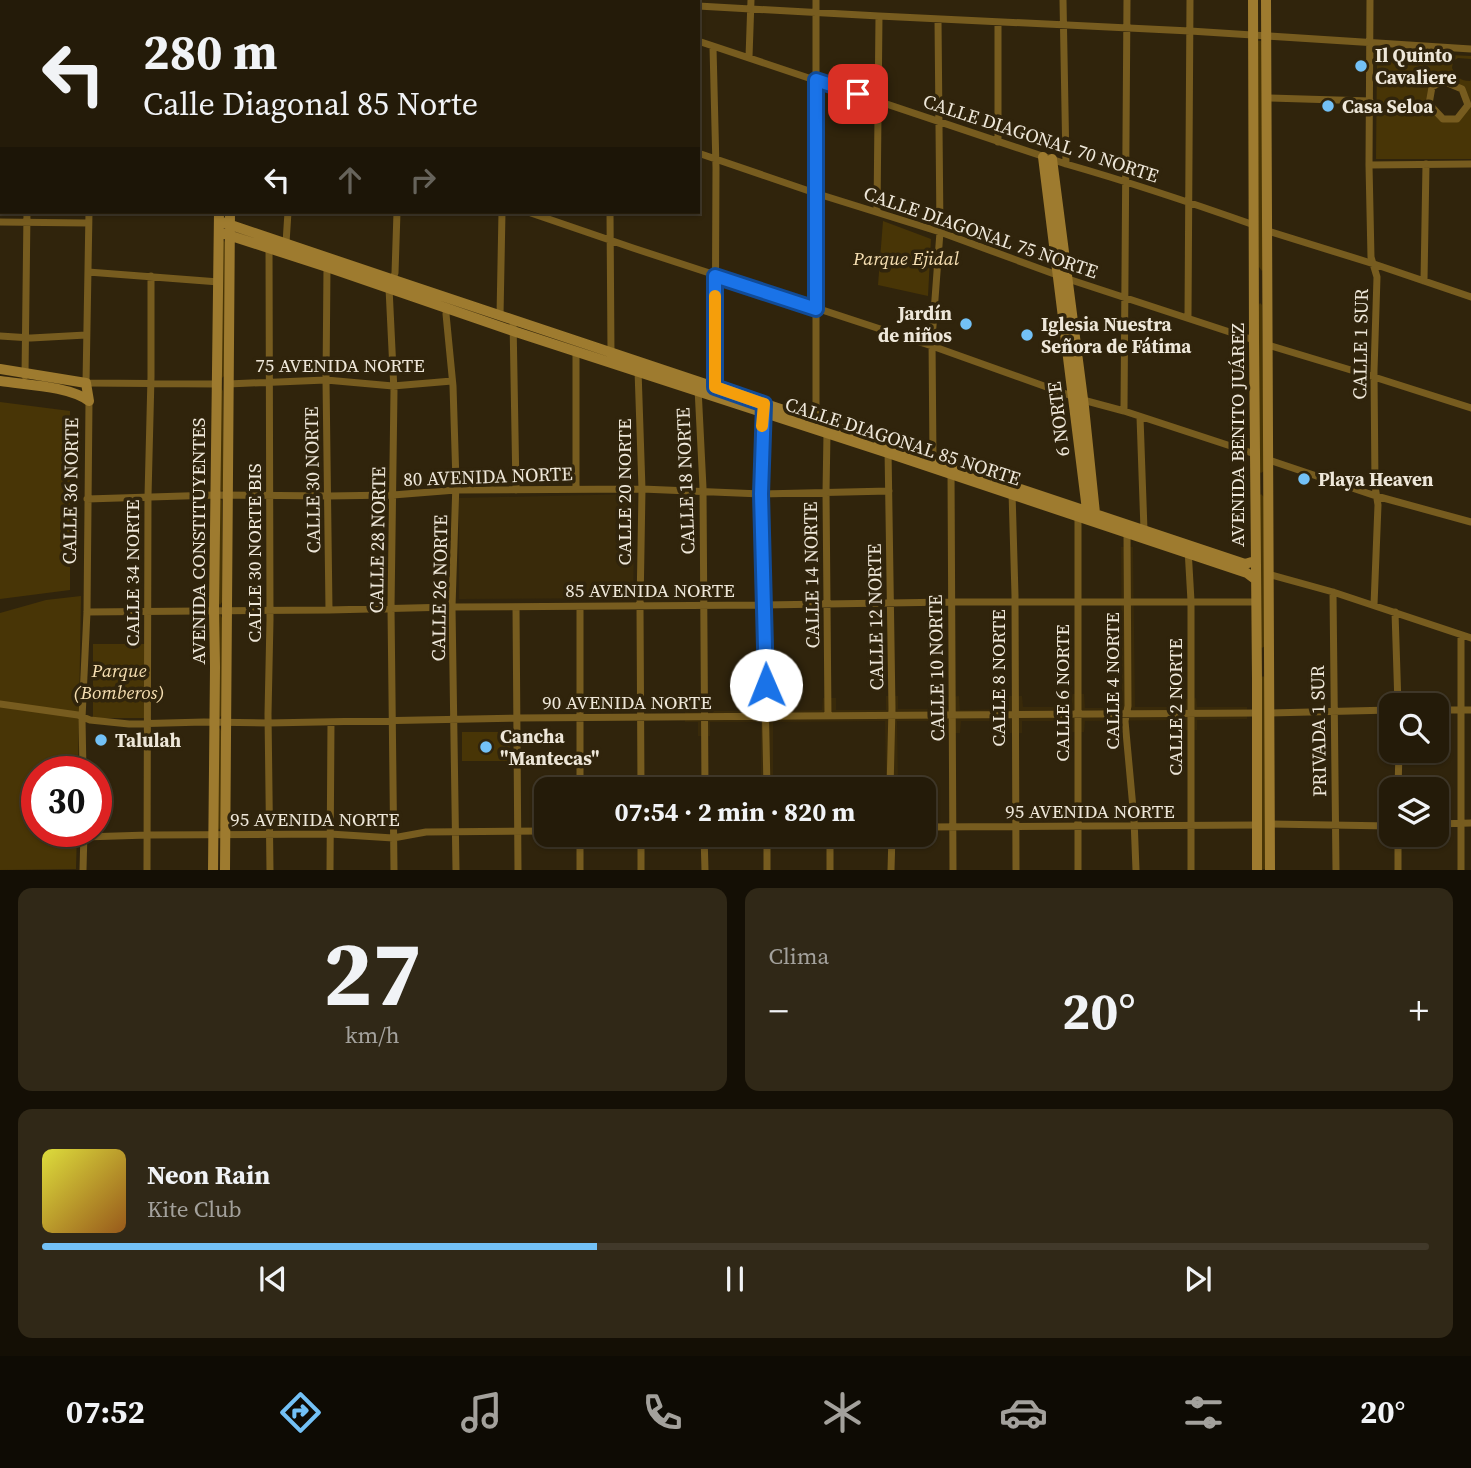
<!DOCTYPE html>
<html lang="es">
<head>
<meta charset="utf-8">
<style>
	body { margin:0; font-family:"Source Serif 4",serif; background:#302817; color:#f1f3f6; height:100vh; display:flex; flex-direction:column; font-size:26px; white-space:nowrap }
	* { box-sizing:border-box; margin:0 }
	p { font-size:23px; color:#a3a19c }
	.icon { flex:none; width:38px; height:38px; fill:none; stroke:currentColor; stroke-width:2; stroke-linecap:round; stroke-linejoin:round }
	.map { position:relative; height:870px; overflow:hidden }
	.side { display:flex; flex-direction:column; gap:18px; padding:18px; background:#140f05; flex:1 }
	.side>* { flex:none }
	.guide { position:absolute; left:0px; top:0px; width:700px; height:214px; box-shadow:0 2px 5px #0004,0 0 0 2px #41392a; background:#241b09; color:#f1f3f6; overflow:hidden }
	.fabs { position:absolute; left:1379px; top:693px; display:grid; gap:14px }
	.fabs a { display:grid; place-items:center; width:70px; height:70px; border-radius:14px; background:#241b09; box-shadow:0 2px 5px #0004,0 0 0 2px #41392a; font-size:35px }
	.speed { position:absolute; left:21px; top:756px; display:flex; gap:14px; font-size:35px; font-weight:700; text-align:center }
	.speed>* { display:grid; place-content:center; width:91px; height:91px; border-radius:50%; background:#241b09; box-shadow:0 2px 5px #0004,0 0 0 2px #41392a; line-height:1 }
	.speed .limit { border:10px solid #d22; background:#fff; color:#111 }
	.pin { position:absolute; display:grid; place-items:center; width:60px; height:60px; color:#fff; margin:-30px; border-radius:14px; box-shadow:0 4px 10px #0006 }
	.me { position:absolute; width:77px; margin:-38px; rotate:359deg; stroke-linejoin:round; filter:drop-shadow(0 0 5px #0008) }
	.turn { display:flex; align-items:center; gap:24px; height:147px; padding:0 28px; font-size:32px }
	.turn .icon { width:91px; height:91px; stroke-width:2.5 }
	.turn b { display:block; font-size:49px; line-height:60px }
	.lanes { display:flex; align-items:center; height:66px; padding:0 28px; background:#0003; justify-content:center; gap:35px; direction:ltr }
	.lanes .off { opacity:.35 }
	.big { font-size:52px; font-weight:700; line-height:1.1 }
	.side .tile { flex:1; display:flex; flex-direction:column; justify-content:center; gap:10px; min-width:0; padding:0 24px; border-radius:14px; background:#302817 }
	.side .dial { align-items:center; gap:0 }
	.dial b { font-size:91px; line-height:1 }
	.song { display:flex; align-items:center; gap:21px }
	.cover { width:84px; height:84px; border-radius:10px; background:linear-gradient(135deg,hsl(60 70% 55%),hsl(30 70% 35%)) }
	.played { height:7px; border-radius:4px; background:linear-gradient(90deg,#73c1f6 40%,#41392a 40%) }
	.keys { display:flex; justify-content:space-around; direction:ltr }
	.heat { display:flex; justify-content:space-between; align-items:center; font-size:38px; direction:ltr }
	.side .tiles { flex:1; display:grid; gap:18px; grid-template-columns:1fr 1fr }
	.tile:last-child { grid-column:span 2 }
	.trip { position:absolute; left:534px; top:777px; width:402px; height:70px; border-radius:14px; background:#241b09; box-shadow:0 2px 5px #0004,0 0 0 2px #41392a; font-weight:700; line-height:70px; text-align:center }
	.tabs { display:flex; height:112px; justify-content:space-around; align-items:center; background:#0e0b04; color:#a3a19c }
	.tabs .icon { width:49px; height:49px }
	.tabs .current { color:#73c1f6 }
	.tabs b { font-size:32px; color:#f1f3f6 }
	.map>svg:first-child { display:block }
	.built { fill:#392a0a }
	.green { fill:#483506; fill-rule:evenodd }
	.lines { fill:none; stroke-linecap:round; stroke-linejoin:round }
	.street { stroke:#775c1f; stroke-width:7 }
	.secondary { stroke:#9e7b2f; stroke-width:10 }
	.route-casing { stroke:#114b97; stroke-width:18 }
	.route { stroke:#1a73e8; stroke-width:12 }
	.slow { stroke:#f59e0b; stroke-width:12 }
	.poi-dot { fill:#73c1f6; stroke:#30240c; stroke-width:2.5 }
	.labels { text-anchor:middle; stroke-width:7; stroke-linejoin:round; paint-order:stroke }
	.poi-label { font-size:19px; font-weight:bold; fill:#eee7d9; stroke:#30240c; text-anchor:start }
	.street-label { font-size:19px; fill:#eee7d9; stroke:#30240c }
	.park-label { font-size:19px; font-style:italic; fill:#f6dfb2; stroke:#30240c }
</style>
</head>
<body>
<div class="map">
<svg width="1471" height="870" viewBox="0 0 1471 870">
	<rect width="100%" height="100%" fill="#30240c"/>
	<path class="built" d="M635 494 633 598 459 599V498Z
		M1121 547H1133L1135 707H1185L1186 699 1196 698 1197 707H1247V719L1197 720V730H1185L1184 720 1085 721 1084 732H1072V721H1022V733H1010L1009 721H961L960 733H948L947 721H897L898 780 886 781 885 721 773 722V779H761V722H710V736H698V722H685V711H698V698H710L711 711H760L761 699H773V711L822 710 823 698H836V710H886V696H898V709H948V697L959 696 960 710 1009 709V696H1022L1023 707H1072V694H1084L1085 708H1122Z"/>
	<path class="green" d="M1257 41H1261L1262 43 1264 269 1262 271 1259 267Z
		M1383 52 1471 56V59L1458 58 1453 61 1452 68C1457 77 1460 81 1470 81L1471 80V159H1376L1377 59ZM1443 81 1462 89 1468 105 1457 118 1443 119 1429 104 1432 87Z
		M883 221 931 239 928 296 878 285Z
		M224 241 226 243 224 376 222 378 220 376 222 242Z
		M1260 303 1262 305 1264 471 1261 473 1259 471 1258 306Z
		M221 388 223 391V490L221 491Z
		M0 402 70 411V590L0 599Z
		M1261 494 1264 497 1265 646 1262 648 1260 646 1259 496Z
		M221 499 222 501V602L220 605 218 602 219 501Z
		M81 596 78 772H37V831H77L76 869 0 870V613L46 600Z
		M220 614 222 618V715L219 718 218 616Z
		M93 644H147L145 718H93Z
		M1263 676 1266 679V869L1260 870 1261 678Z
		M220 728 221 731V827L219 830 217 827 218 730Z
		M462 732H509L510 761H462Z"/>
	<g class="lines">
		<path class="street" d="M28 0V2
			M581 0 586 2
			M1063 0 1066 164
			M1370 0 1369 165 1371 257 1377 277 1374 371 1375 486 1378 505 1374 605
			M92 2V0
			M157 2V0
			M290 2V0
			M396 2V0
			M503 2V0
			M628 2V0
			M690 2V0
			M698 6 879 16 1190 31 1471 49
			M698 41 1066 164C1129 182 1192 203 1254 225
			M713 47 716 168 715 387
			M1377 52H1383L1377 59Z
			M749 57 751 0
			M1443 81 1462 89 1468 105 1457 119H1443L1429 104 1432 87Z
			M1267 98 1370 101
			M0 108H2
			M998 142V22
			M698 153 815 193 940 232 1068 279 1254 340
			M1369 165 1471 164
			M89 212 86 383 216 384
			M528 212 633 248 932 346 1083 400 1124 411 1255 454
			M610 212 611 353
			M877 212 879 16
			M0 222 88 223
			M1268 231 1374 264 1471 297
			M286 243 288 212
			M269 244 270 620 268 714 270 870
			M327 267 326 380 329 610
			M88 272 219 282
			M1424 281 1426 164
			M447 307 446 314 453 386 456 482 452 607 456 870
			M500 316 502 212
			M1188 317 1190 0
			M513 320 516 490
			M0 336 31 338 86 335
			M1268 345 1374 377 1471 408
			M576 351V489
			M638 370 642 489 640 607 641 789
			M25 376 27 212
			M228 384 326 380 393 386 452 381
			M698 388 703 488 705 789
			M763 409 761 494 767 789
			M1124 411 1127 0
			M1140 417 1144 530
			M816 421V0
			M827 433 826 492 828 716
			M888 449 892 708 890 789
			M933 460 932 339 940 232 938 19
			M1269 460 1376 496 1471 522
			M951 471 953 870
			M1012 492 1015 595 1016 870
			M87 499 215 495 328 496 393 495 456 490 642 489 761 494 889 491
			M1127 533 1128 706 1125 721 1134 819 1136 870
			M1188 549 1191 601V870
			M1268 574 1333 592 1471 638
			M1333 592 1336 870
			M516 607 518 870
			M580 607V789
			M87 612 329 610 452 607 764 605 951 602H1256
			M1395 612 1398 705
			M0 704 78 715 90 720 129 724 204 722 268 723 517 718 1256 713
			M1437 710H1471
			M1270 713 1391 710
			M83 772 82 718 87 612 89 401
			M1398 789 1399 751
			M1270 824 1391 826
			M1437 824 1471 823
			M924 827 1256 825
			M580 835V870
			M641 835V870
			M704 835 705 870
			M767 835V870
			M830 835V870
			M84 837 148 835 330 834 393 838 426 832 546 831
			M83 870 84 831
			M147 870 148 496 151 377V276
			M330 870 331 722
			M394 870 391 608 394 391 389 288 395 273 397 212
			M891 870 892 835
			M1078 870V517
			M1398 870V835
			M1461 870V635"/>
		<path class="secondary" d="M1253 0 1254 340 1257 679V870
			M1266 0 1270 870
			M221 2V0
			M232 2V0
			M1043 157 1087 510
			M1052 159 1084 407 1095 513
			M219 221 394 280 1245 564 1255 561
			M219 232 327 267 513 331 888 453 1247 573 1255 579
			M0 369 86 383 89 401
			M0 381C26 385 69 386 89 401
			M213 870 215 667 214 610 219 212
			M225 870 230 212"/>
	</g>
	<g class="lines">
		<g class="route-casing">
			<path id="route" d="M766 685 761 494 764 404 715 387V276L816 309V80L858 94"/>
		</g>
		<use href="#route" class="route"/>
		<path class="slow" d="M715 296V387L764 404 762 426"/>
	</g>
	<g class="poi-dot">
		<circle cx="1361" cy="66" r="7"/>
		<circle cx="1328" cy="106" r="7"/>
		<circle cx="966" cy="324" r="7"/>
		<circle cx="1027" cy="335" r="7"/>
		<circle cx="1304" cy="479" r="7"/>
		<circle cx="101" cy="740" r="7"/>
		<circle cx="486" cy="747" r="7"/>
	</g>
	<g class="labels">
		<g class="poi-label">
			<text x="1375" y="62">Il Quinto<tspan x="1375" dy="22">Cavaliere</tspan></text>
			<text x="1342" y="113">Casa Seloa</text>
			<text x="952" y="320" text-anchor="end">Jardín<tspan x="952" dy="22">de niños</tspan></text>
			<text x="1041" y="331">Iglesia Nuestra<tspan x="1041" dy="22">Señora de Fátima</tspan></text>
			<text x="1318" y="486">Playa Heaven</text>
			<text x="500" y="743">Cancha<tspan x="500" dy="22">"Mantecas"</tspan></text>
			<text x="115" y="747">Talulah</text>
		</g>
		<g class="street-label">
			<text transform="translate(1041 138) rotate(18)" y="7">CALLE DIAGONAL 70 NORTE</text>
			<text transform="translate(981 232) rotate(19)" y="7">CALLE DIAGONAL 75 NORTE</text>
			<text transform="translate(1360 344) rotate(-89)" y="7">CALLE 1 SUR</text>
			<text x="340" y="372">75 AVENIDA NORTE</text>
			<text transform="translate(1058 419) rotate(-97)" y="7">6 NORTE</text>
			<text transform="translate(1237 435) rotate(-90)" y="7">AVENIDA BENITO JUÁREZ</text>
			<text transform="translate(903 441) rotate(18)" y="7">CALLE DIAGONAL 85 NORTE</text>
			<text transform="translate(488 476) rotate(-2)" y="7">80 AVENIDA NORTE</text>
			<text transform="translate(312 480) rotate(-91)" y="7">CALLE 30 NORTE</text>
			<text transform="translate(685 481) rotate(-92)" y="7">CALLE 18 NORTE</text>
			<text transform="translate(70 491) rotate(-89)" y="7">CALLE 36 NORTE</text>
			<text transform="translate(624 492) rotate(-90)" y="7">CALLE 20 NORTE</text>
			<text transform="translate(377 540) rotate(-89)" y="7">CALLE 28 NORTE</text>
			<text transform="translate(198 541) rotate(-90)" y="7">AVENIDA CONSTITUYENTES</text>
			<text transform="translate(254 553) rotate(-90)" y="7">CALLE 30 NORTE BIS</text>
			<text transform="translate(132 573) rotate(-90)" y="7">CALLE 34 NORTE</text>
			<text transform="translate(811 575) rotate(-91)" y="7">CALLE 14 NORTE</text>
			<text transform="translate(439 588) rotate(-89)" y="7">CALLE 26 NORTE</text>
			<text x="650" y="597">85 AVENIDA NORTE</text>
			<text transform="translate(875 617) rotate(-91)" y="7">CALLE 12 NORTE</text>
			<text transform="translate(936 668) rotate(-91)" y="7">CALLE 10 NORTE</text>
			<text transform="translate(998 678) rotate(-90)" y="7">CALLE 8 NORTE</text>
			<text transform="translate(1112 681) rotate(-90)" y="7">CALLE 4 NORTE</text>
			<text transform="translate(1062 693) rotate(-90)" y="7">CALLE 6 NORTE</text>
			<text x="627" y="709">90 AVENIDA NORTE</text>
			<text transform="translate(1175 707) rotate(-90)" y="7">CALLE 2 NORTE</text>
			<text transform="translate(1318 731) rotate(-91)" y="7">PRIVADA 1 SUR</text>
			<text x="1090" y="818">95 AVENIDA NORTE</text>
			<text x="315" y="826">95 AVENIDA NORTE</text>
		</g>
		<g class="park-label">
			<text x="906" y="265">Parque Ejidal</text>
			<text x="119" y="677">Parque<tspan x="119" dy="22">(Bomberos)</tspan></text>
		</g>
	</g>
</svg>
<div class="fabs">
<a><svg class="icon" aria-label="search" viewBox="0 0 24 24"><circle cx="10" cy="10" r="6"/><path d="M15 15l6 6"/></svg></a>
<a><svg class="icon" aria-label="layers" viewBox="0 0 24 24"><path d="M12 4l9 5-9 5-9-5zM3 14l9 5 9-5"/></svg></a>
</div>
<div class="speed"><div class="limit">30</div></div>
<div class="pin" style="left:858px;top:94px;background:#d93025"><svg class="icon" aria-label="arrive" viewBox="0 0 24 24"><path d="M6 21V4h12l-3 4 3 4H6"/></svg></div>
<svg class="me" style="left:766px;top:685px" viewBox="-20 -20 40 40"><circle r="19" fill="#fff"/><path d="M0-13L10 11 0 6-10 11z" fill="#1a73e8"/></svg>
<div class="trip">07:54 · 2 min · 820 m</div>
<div class="guide">
<div class="turn"><svg class="icon" aria-label="left" viewBox="0 0 24 24"><path d="M17 20v-9H6M10 6l-5 5 5 5"/></svg><div><b>280 m</b>Calle Diagonal 85 Norte</div></div>
<div class="lanes"><svg class="icon" aria-label="left" viewBox="0 0 24 24"><path d="M17 20v-9H6M10 6l-5 5 5 5"/></svg><svg class="icon off" aria-label="ahead" viewBox="0 0 24 24"><path d="M12 20V5M6 11l6-6 6 6"/></svg><svg class="icon off" aria-label="right" viewBox="0 0 24 24"><path d="M7 20v-9h11M14 6l5 5-5 5"/></svg></div>
</div>
</div>
<section class="side">
<div class="tiles">
<div class="tile dial"><b>27</b><p>km/h</p></div>
<div class="tile"><p>Clima</p>
<div class="heat"><a>−</a><b class="big">20°</b><a>+</a></div>
</div>
<div class="tile">
<div class="song"><i class="cover"></i><div><b>Neon Rain</b><p>Kite Club</p></div></div>
<div class="played"></div>
<div class="keys"><svg class="icon" aria-label="previous" viewBox="0 0 24 24"><path d="M18 5L8 12l10 7zM5 5v14"/></svg><svg class="icon" aria-label="pause" viewBox="0 0 24 24"><path d="M8 5v14M16 5v14"/></svg><svg class="icon" aria-label="next" viewBox="0 0 24 24"><path d="M6 5l10 7-10 7zM19 5v14"/></svg></div>
</div>
</div>
</section>
<nav class="tabs">
<b>07:52</b>
<svg class="icon current" aria-label="directions" viewBox="0 0 24 24"><path d="M12 3l9 9-9 9-9-9zM9 14v-3h6M13 9l2 2-2 2"/></svg>
<svg class="icon" aria-label="music" viewBox="0 0 24 24"><path d="M9 18V5l10-2v13"/><circle cx="6" cy="18" r="3"/><circle cx="16" cy="16" r="3"/></svg>
<svg class="icon" aria-label="phone" viewBox="0 0 24 24"><path d="M5 4h4l2 5-3 2q2 4 5 5l2-3 5 2v4C11 20 4 13 5 4z"/></svg>
<svg class="icon" aria-label="climate" viewBox="0 0 24 24"><path d="M12 3v18M4 7l16 10M4 17L20 7"/></svg>
<svg class="icon" aria-label="car" viewBox="0 0 24 24"><path d="M5 17H2v-5l4-1 3-4h7l3 4 3 1v5h-3M9 17h6M6 11h13"/><circle cx="7" cy="17" r="2"/><circle cx="17" cy="17" r="2"/></svg>
<svg class="icon" aria-label="filters" viewBox="0 0 24 24"><path d="M4 7h16M4 17h16"/><circle cx="9" cy="7" r="2"/><circle cx="15" cy="17" r="2"/></svg>
<b>20°</b>
</nav>
</body>
</html>
